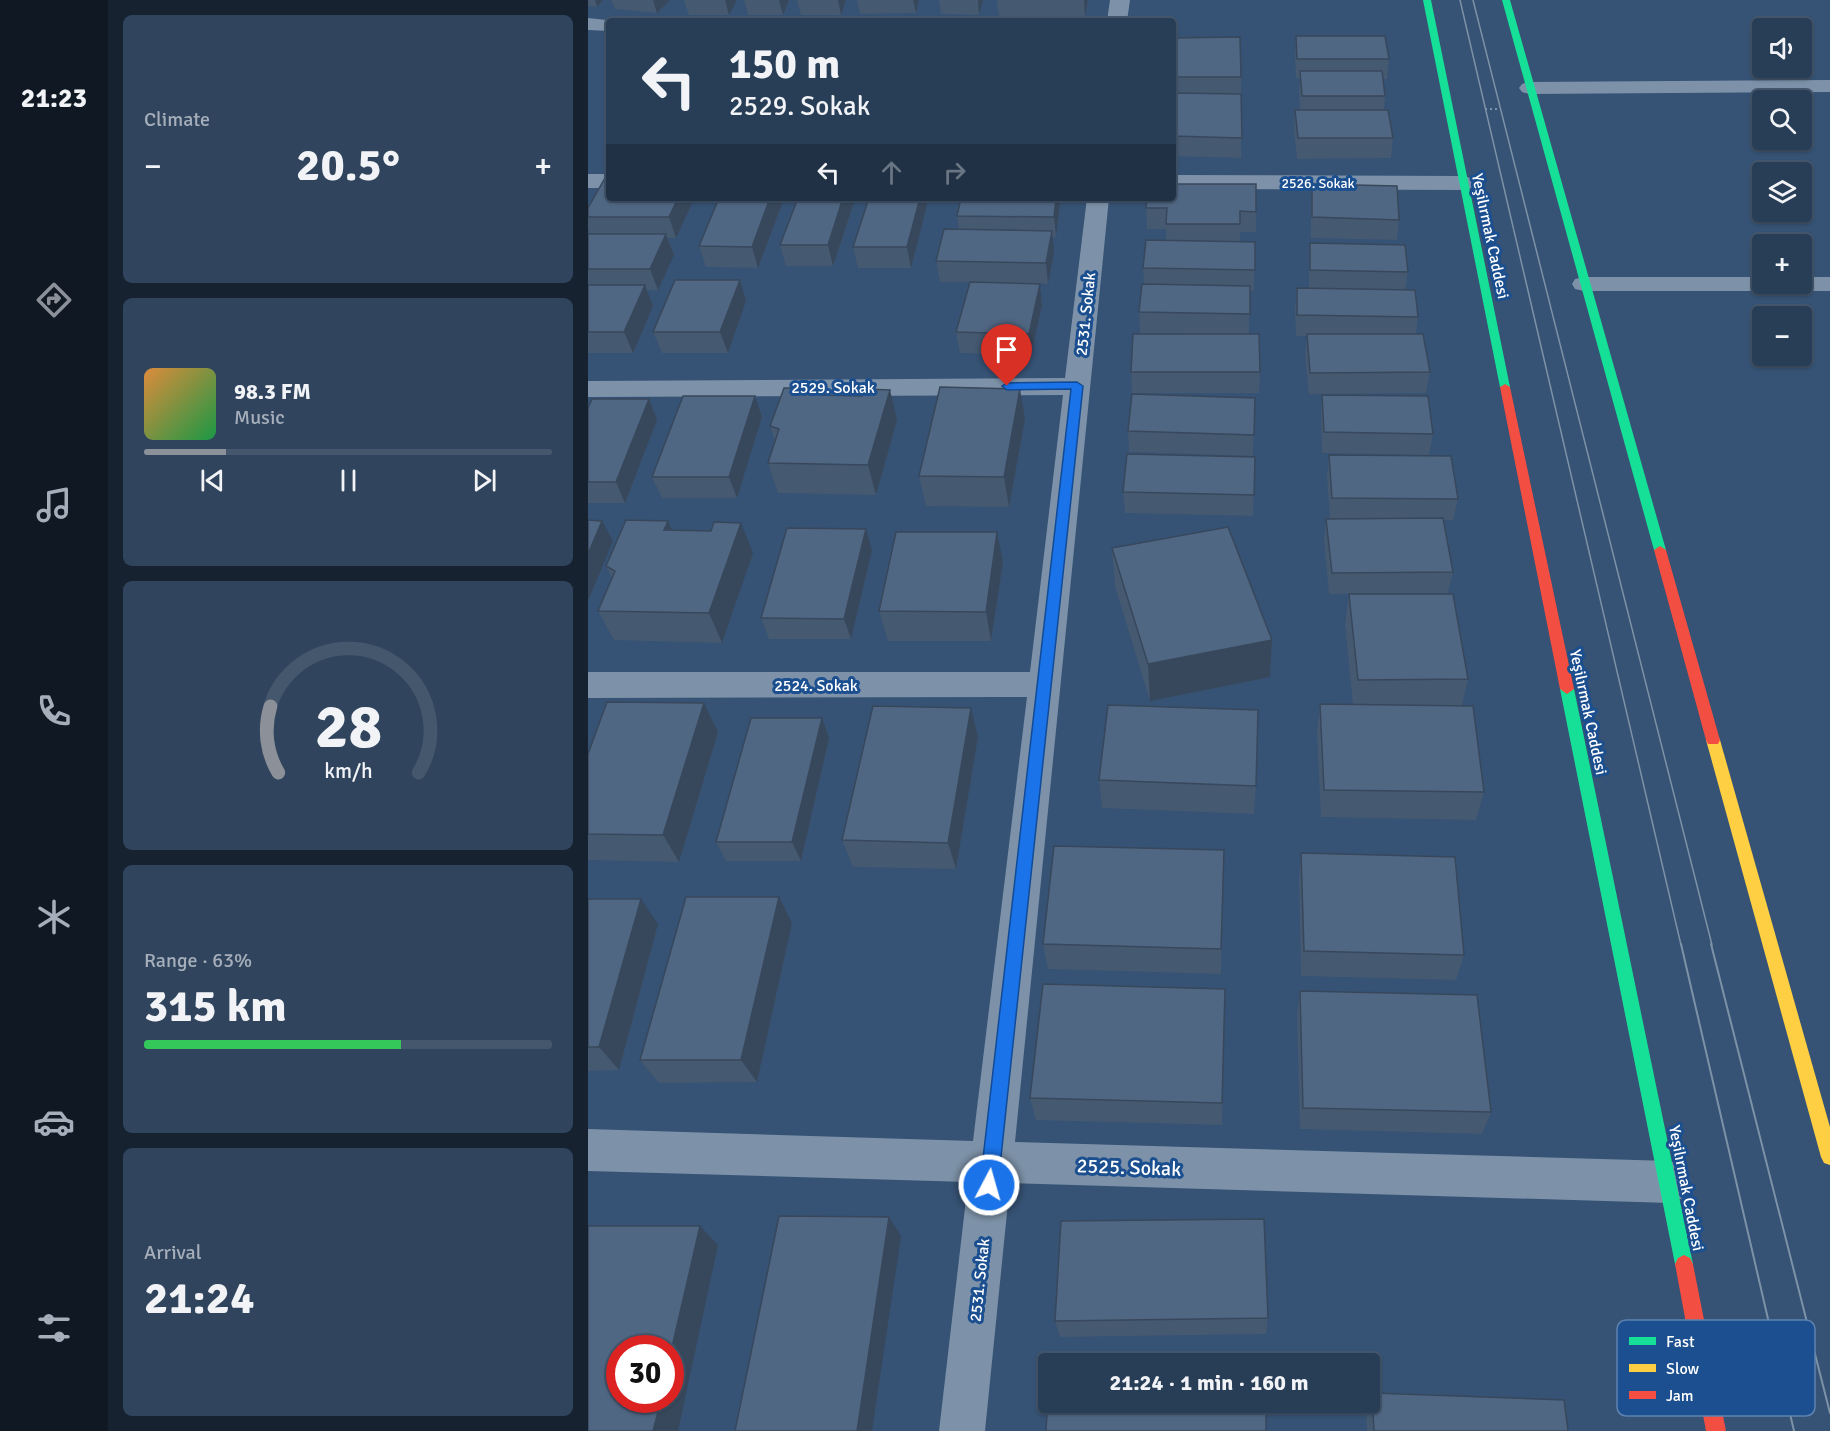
<!DOCTYPE html>
<html lang="en">
<head>
<meta charset="utf-8">
<style>
	body { margin:0; font-family:Signika,sans-serif; background:#30455d; color:#f1f3f6; height:100vh; display:flex; flex-direction:column; font-size:22px; white-space:nowrap }
	* { box-sizing:border-box; margin:0 }
	p { font-size:20px; color:#a5aeba }
	.icon { flex:none; width:33px; height:33px; fill:none; stroke:currentColor; stroke-width:2; stroke-linecap:round; stroke-linejoin:round }
	.map { position:relative; flex:1; overflow:hidden }
	.side { display:flex; flex-direction:column; gap:15px; padding:15px; background:#162230; width:480px }
	.side>* { flex:none }
	.top-card { position:absolute; left:18px; top:18px; width:570px; height:183px; border-radius:6px; box-shadow:0 2px 4px #0004,0 0 0 2px #44576d; background:#283e57; color:#f1f3f6; overflow:hidden }
	.fabs { position:absolute; left:1164px; top:18px; display:grid; gap:12px }
	.fabs a { display:grid; place-items:center; width:60px; height:60px; border-radius:6px; background:#283e57; box-shadow:0 2px 4px #0004,0 0 0 2px #44576d; font-size:30px }
	.speed { position:absolute; left:18px; top:1335px; display:flex; gap:12px; font-size:30px; font-weight:700; text-align:center }
	.speed>* { display:grid; place-content:center; width:78px; height:78px; border-radius:50%; background:#283e57; box-shadow:0 2px 4px #0004,0 0 0 2px #44576d; line-height:1 }
	.speed .limit { border:9px solid #d22; background:#fff; color:#111 }
	.pin { position:absolute; display:grid; place-items:center; width:51px; height:51px; color:#fff; margin:-62px -26px; border-radius:50% 50% 50% 0; rotate:-45deg; box-shadow:0 0 6px #0007 }
	.pin .icon { rotate:45deg }
	.me { position:absolute; width:66px; margin:-33px; rotate:6deg; stroke-linejoin:round; filter:drop-shadow(0 0 4px #0008) }
	.turn { display:flex; align-items:center; gap:21px; height:126px; padding:0 24px; font-size:27px }
	.turn .icon { width:78px; height:78px; stroke-width:2.5 }
	.turn b { display:block; font-size:42px; line-height:51px }
	.lanes { display:flex; align-items:center; height:57px; padding:0 24px; background:#0003; justify-content:center; gap:30px; direction:ltr }
	.lanes .off { opacity:.35 }
	.big { font-size:45px; font-weight:700; line-height:1.1 }
	.side .card { flex:1; display:flex; flex-direction:column; justify-content:center; gap:9px; min-width:0; padding:0 21px; border-radius:9px; background:#30455d }
	.side .dial { align-items:center; gap:0 }
	.dial svg { height:156px; overflow:visible; fill:none; stroke:#44576d; stroke-width:7; stroke-linecap:round; text-anchor:middle }
	.dial text { fill:#f1f3f6; stroke:none }
	.song { display:flex; align-items:center; gap:18px }
	.cover { width:72px; height:72px; border-radius:9px; background:linear-gradient(135deg,hsl(30 70% 55%),hsl(140 70% 35%)) }
	.played { height:6px; border-radius:3px; background:linear-gradient(90deg,#8c9099 20%,#44576d 20%) }
	.keys { display:flex; justify-content:space-around; direction:ltr }
	.heat { display:flex; justify-content:space-between; align-items:center; font-size:33px; direction:ltr }
	.charge { height:9px; border-radius:4px; background:linear-gradient(90deg,#34c759 63%,#44576d 0) }
	.trip { position:absolute; left:450px; top:1353px; width:342px; height:60px; border-radius:6px; background:#283e57; box-shadow:0 2px 4px #0004,0 0 0 2px #44576d; font-weight:700; line-height:60px; text-align:center }
	main { display:flex; flex:1; min-height:0 }
	.menu { display:flex; flex-direction:column; width:108px; justify-content:space-around; align-items:center; background:#101923; color:#a5aeba }
	.menu .icon { width:42px; height:42px }
	.menu .on { color:#8c9099 }
	.menu b { font-size:27px; color:#f1f3f6 }
	.map>svg:first-child { display:block }
	.lines { fill:none; stroke-linecap:round; stroke-linejoin:round }
	.path { stroke:#7d92a8; stroke-width:2; stroke-dasharray:2 3; stroke-linecap:butt }
	.street { fill:#7d92a8; fill-rule:evenodd }
	.fast { fill:#16e098; fill-rule:evenodd }
	.slow { fill:#ffcf43; fill-rule:evenodd }
	.jam { fill:#f24e42; fill-rule:evenodd }
	.tram-far1 { stroke:#7e92a7; stroke-width:1.5 }
	.tram { stroke:#7e92a7; stroke-width:2 }
	.wall { fill:#455971 }
	.shaded-wall { fill:#38485c }
	.building { fill:#506783; stroke:#38485c; stroke-width:1.5 }
	.route { fill:#1a73e8; stroke:#114b97; stroke-width:1.5 }
	.labels { text-anchor:middle; stroke-width:6; stroke-linejoin:round; paint-order:stroke }
	.far-street-label { font-size:14px; fill:#fff; stroke:#1b4f8f }
	.street-label { font-size:16px; fill:#fff; stroke:#1b4f8f }
	.near-street-label { font-size:20px; fill:#fff; stroke:#1b4f8f }
	.key { fill:#1b4f8f; stroke:#5f84b1; stroke-width:1.5 }
	.key-label { font-size:16px; fill:#fff }
</style>
</head>
<body>
<main>
<nav class="menu">
<b>21:23</b>
<svg class="icon on" aria-label="directions" viewBox="0 0 24 24"><path d="M12 3l9 9-9 9-9-9zM9 14v-3h6M13 9l2 2-2 2"/></svg>
<svg class="icon" aria-label="music" viewBox="0 0 24 24"><path d="M9 18V5l10-2v13"/><circle cx="6" cy="18" r="3"/><circle cx="16" cy="16" r="3"/></svg>
<svg class="icon" aria-label="phone" viewBox="0 0 24 24"><path d="M5 4h4l2 5-3 2q2 4 5 5l2-3 5 2v4C11 20 4 13 5 4z"/></svg>
<svg class="icon" aria-label="climate" viewBox="0 0 24 24"><path d="M12 3v18M4 7l16 10M4 17L20 7"/></svg>
<svg class="icon" aria-label="car" viewBox="0 0 24 24"><path d="M5 17H2v-5l4-1 3-4h7l3 4 3 1v5h-3M9 17h6M6 11h13"/><circle cx="7" cy="17" r="2"/><circle cx="17" cy="17" r="2"/></svg>
<svg class="icon" aria-label="filters" viewBox="0 0 24 24"><path d="M4 7h16M4 17h16"/><circle cx="9" cy="7" r="2"/><circle cx="15" cy="17" r="2"/></svg>
</nav>
<section class="side">
<div class="card"><p>Climate</p>
<div class="heat"><a>−</a><b class="big">20.5°</b><a>+</a></div>
</div>
<div class="card">
<div class="song"><i class="cover"></i><div><b>98.3 FM</b><p>Music</p></div></div>
<div class="played"></div>
<div class="keys"><svg class="icon" aria-label="previous" viewBox="0 0 24 24"><path d="M18 5L8 12l10 7zM5 5v14"/></svg><svg class="icon" aria-label="pause" viewBox="0 0 24 24"><path d="M8 5v14M16 5v14"/></svg><svg class="icon" aria-label="next" viewBox="0 0 24 24"><path d="M6 5l10 7-10 7zM19 5v14"/></svg></div>
</div>
<div class="card dial"><svg viewBox="0 0 100 80">
<path d="M14 69A42 42 0 1 1 86 69"/>
<path d="M14 69A42 42 0 0 1 10 35" stroke="#8c9099"/>
<text x="50" y="56" font-size="32" font-weight="700">28</text>
<text x="50" y="72" font-size="11">km/h</text>
</svg></div>
<div class="card"><p>Range · 63%</p><b class="big">315 km</b><div class="charge"></div></div>
<div class="card"><p>Arrival</p><b class="big">21:24</b></div>
</section>
<div class="map">
<svg width="1242" height="1431" viewBox="0 0 1242 1431">
	<rect width="100%" height="100%" fill="#365274"/>
	<g class="lines">
		<path class="path" d="M897 109H913"/>
		<path class="street" d="M522 0H542L539 21H519Z
			M0 18 28 21H21V31L0 30Z
			M1242 80V92L941 94 934 92 931 88 934 84 941 82Z
			M0 174H21V188H0Z
			M585 175 875 176 883 178 886 183 883 188 875 190 585 189Z
			M499 198H521L427 1142 1082 1161 1097 1167 1103 1182 1097 1197 1082 1203 422 1183 397 1431H351L380 1182 0 1171V1129L385 1141 439 697 0 698V672H442L475 395 0 397V381L477 378Z
			M996 277H1174V284H1214V277H1242V291H996L987 289 984 284 987 279Z"/>
		<path class="fast" d="M835 0H843L922 387 917 390 912 387Z
			M914 0H922L1078 550 1072 554 1066 550Z
			M979 684 986 689 1105 1264 1102 1270 1096 1273 1090 1270 1087 1264 972 689Z"/>
		<path class="slow" d="M1125 735 1130 736 1132 740 1242 1127V1165L1236 1163 1233 1157 1118 740 1120 736Z"/>
		<path class="jam" d="M917 384 922 387 986 689 979 694 972 689 912 387Z
			M1072 546 1078 550 1132 740 1130 744H1120L1118 740 1066 550Z
			M1096 1255 1102 1258 1105 1264 1138 1431H1118L1087 1264 1090 1258Z"/>
		<path class="tram-far1" d="M872 0 1093 945
			M885 0 1124 945"/>
		<path class="tram" d="M1093 944 1206 1431
			M1123 944 1242 1413"/>
	</g>
	<path class="wall" d="M0 0H15L9 7 0 6Z
		M23 0H82L69 13 27 9Z
		M96 0H149L141 15H101Z
		M156 0H201L195 15H160Z
		M209 0H258L253 15H213Z
		M269 0H331L328 13 272 14Z
		M351 0H395L391 15 353 14Z
		M409 0H500L497 17 411 16Z
		M708 36 801 59 799 79H795L797 96 796 110 805 138 803 158 709 159 706 130 707 110H712L711 91 712 79 708 78 707 55Z
		M585 38 653 77V158L585 156Z
		M724 184 811 220 809 240 723 238V204Z
		M131 198H194L195 201 170 268 118 267 111 246Z
		M281 198H340V201L323 268H270L265 247Z
		M373 198H472V203L468 237H464L466 252 460 284 419 283 452 284 454 305 443 355 372 353 368 332 382 282H352L348 261 371 230 369 216Z
		M559 198 668 212V232H652V242H667L666 291H662L661 334 672 372 671 393H544L543 372 599 334 552 333 551 312 556 284 555 268 578 240V229H559L558 208Z
		M106 199 88 238H80L86 255 70 290H59L65 306 45 353H0V234H2L0 228V208Z
		M266 202 245 266H198L192 245Z
		M722 243 820 272 817 290 830 317 828 334 842 372 838 393 721 394 717 355 719 336H708L707 309 709 288H721V264Z
		M158 301 140 353H74L65 332Z
		M734 395 845 434 841 455 734 453 733 416Z
		M236 396 309 420 288 495 190 493 180 463 187 440 182 426Z
		M667 398 665 456 541 452 540 431Z
		M61 399 69 420 37 503H0V408Z
		M174 417 149 498H74L64 477Z
		M437 419 421 507 338 506 331 476Z
		M741 455 870 499 865 520H856L865 572 860 593 741 594 736 540 738 519H742L739 476Z
		M667 457 665 516 537 513 535 492Z
		M84 530 165 553 134 643 26 640 10 611 24 578 18 566Z
		M524 548 684 640 682 677 562 701 527 586Z
		M284 550 263 639H181L173 618Z
		M415 562 403 641H300L291 611Z
		M761 594 880 679 874 706 896 792 888 820 733 817 729 733 732 704 765 705 757 624Z
		M116 703 130 732 91 862 0 860V754Z
		M390 737 368 869 265 867 254 840Z
		M241 738 213 861H138L128 842Z
		M511 780 668 786 666 814 514 808Z
		M636 850 633 974 460 969 455 944Z
		M713 853 876 955 868 980 713 976 711 880Z
		M0 899 70 924 31 1070 0 1071Z
		M204 923 169 1082 71 1083 52 1060Z
		M637 989 634 1125 448 1120 442 1098Z
		M712 991 903 1112 894 1134 712 1129 709 1015Z
		M680 1318 678 1334 472 1337 467 1321Z
		M784 1393 980 1431H779L778 1406 780 1402H782V1398Z"/>
	<path class="shaded-wall" d="M7 0H15L9 7Z
		M65 0H82L69 13Z
		M137 0H149L141 15Z
		M191 0H201L195 15Z
		M250 0H258L253 15Z
		M325 0H331L328 13Z
		M390 0H395L391 15Z
		M496 0H500L497 17Z
		M90 198H106V199L88 238 81 217Z
		M182 198H194L195 201 170 268 164 247Z
		M255 198H265L266 202 245 266 240 245Z
		M332 198H340V201L323 268 319 247Z
		M468 198H472V203L468 237 466 217Z
		M464 231 466 252 460 284 458 263Z
		M78 234 86 255 70 290 62 269Z
		M152 280 158 301 140 353 132 332Z
		M452 284 454 305 443 355 441 334Z
		M57 285 65 306 45 353 36 332Z
		M234 388 243 419 232 395Z
		M432 389 437 419 421 507 416 477Z
		M302 390 309 420 288 495 280 465Z
		M167 396 174 417 149 498 141 477Z
		M61 399 69 420 37 503 28 482Z
		M14 521 25 541 0 601V554Z
		M80 521 93 551 76 530Z
		M153 523 165 553 134 643 121 613Z
		M278 529 284 550 263 639 256 619Z
		M409 532 415 562 403 641 398 612Z
		M684 640 682 677 562 701 560 664Z
		M116 703 130 732 91 862 75 835Z
		M383 708 390 737 368 869 360 843Z
		M234 718 241 738 213 861 204 842Z
		M191 897 204 923 169 1082 153 1060Z
		M53 899 70 924 31 1070 11 1047Z
		M301 1217 313 1236 284 1431H269Z
		M112 1226 130 1245 90 1431H65L73 1400H82V1356Z"/>
	<path class="building" d="M708 36H797L801 59H709Z
		M652 37 653 77H585V38Z
		M712 71H794L797 96H714Z
		M585 93 653 94 654 138 585 136Z
		M707 110H800L805 138H710Z
		M17 178H21V198H90L81 217H0V208Z
		M585 184H668V212L652 211V224H578L579 208H558L559 198H585Z
		M724 184 809 186 811 220 724 217Z
		M131 198H182L164 247 111 246Z
		M210 198H255L240 245H192Z
		M281 198H332L319 247H265Z
		M373 198H468L466 217 369 216Z
		M356 229 464 231 458 263 348 261Z
		M0 234H78L62 269H0Z
		M558 240 667 242V270L555 268Z
		M722 243 817 245 820 272 722 270Z
		M87 280H152L132 332H65Z
		M382 282 452 284 441 334 368 332Z
		M554 284 662 286V314L551 312Z
		M0 285H57L36 332H0Z
		M709 288 827 290 830 317 709 315Z
		M545 334H671L672 372H543Z
		M719 334H835L842 372 722 373Z
		M352 387 432 389 416 477 331 476Z
		M196 388H234L232 395 274 396 276 389 302 390 280 465 180 463 191 429 182 426Z
		M544 394 667 398 666 435 540 431Z
		M734 395 840 396 845 434 736 432Z
		M95 396H167L141 477H64Z
		M4 399H61L28 482H0V408Z
		M539 454 667 457 666 495 535 492Z
		M741 455 863 456 870 499 744 498Z
		M855 518 865 572 744 573 738 519Z
		M0 520 14 521 0 554Z
		M38 520 80 521 76 530 123 531 126 522 153 523 121 613 10 611 27 571 18 566Z
		M640 527 684 640 560 664 524 548Z
		M199 528 278 529 256 619 173 618Z
		M308 532H409L398 612 291 611Z
		M761 594H865L880 679 770 680Z
		M19 702 116 703 75 835 0 834V754Z
		M732 704 885 706 896 792 736 790Z
		M520 705 670 710 668 786 511 780Z
		M285 706 383 708 360 843 254 840Z
		M163 718H234L204 842H128Z
		M466 846 636 850 633 949 455 944Z
		M713 853 867 857 876 955 716 951Z
		M98 897H191L153 1060H52Z
		M0 899H53L11 1047H0Z
		M455 984 637 989 634 1103 442 1098Z
		M712 991 889 995 903 1112 715 1108Z
		M191 1216 301 1217 269 1431H147Z
		M676 1219 680 1318 467 1321 473 1221Z
		M0 1226H112L82 1356V1348H32V1400H73L65 1431H0Z
		M784 1393 976 1400 980 1431H786Z
		M460 1396V1402H678V1431H458Z"/>
	<path class="route" d="M489 382 495 386 410 1185 407 1192 401 1194 395 1192 392 1185 483 389 419 390 414 386 419 383Z"/>
	<g class="labels">
		<g class="far-street-label">
			<text x="730" y="188">2526. Sokak</text>
		</g>
		<g class="street-label">
			<text transform="translate(903 236) rotate(78)" y="6">Yeşilırmak Caddesi</text>
			<text transform="translate(497 314) rotate(-84)" y="6">2531. Sokak</text>
			<text x="245" y="393">2529. Sokak</text>
			<text x="228" y="691">2524. Sokak</text>
			<text transform="translate(1001 712) rotate(78)" y="6">Yeşilırmak Caddesi</text>
			<text transform="translate(1099 1188) rotate(79)" y="6">Yeşilırmak Caddesi</text>
			<text transform="translate(391 1280) rotate(-84)" y="6">2531. Sokak</text>
		</g>
		<g class="near-street-label">
			<text transform="translate(541 1167) rotate(2)" y="7">2525. Sokak</text>
		</g>
	</g>
	<rect x="1029" y="1320" width="198" height="96" rx="9" class="key"/>
	<rect x="1041" y="1337" width="27" height="8" fill="#16e098"/>
	<rect x="1041" y="1364" width="27" height="8" fill="#ffcf43"/>
	<rect x="1041" y="1391" width="27" height="8" fill="#f24e42"/>
	<g class="key-label">
		<text x="1078" y="1347">Fast</text>
		<text x="1078" y="1374">Slow</text>
		<text x="1078" y="1401">Jam</text>
	</g>
</svg>
<div class="fabs">
<a><svg class="icon" aria-label="sound" viewBox="0 0 24 24"><path d="M4 9h4l5-4v14l-5-4H4zM17 9q2 3 0 6"/></svg></a>
<a><svg class="icon" aria-label="search" viewBox="0 0 24 24"><circle cx="10" cy="10" r="6"/><path d="M15 15l6 6"/></svg></a>
<a><svg class="icon" aria-label="layers" viewBox="0 0 24 24"><path d="M12 4l9 5-9 5-9-5zM3 14l9 5 9-5"/></svg></a>
<a>+</a>
<a>−</a>
</div>
<div class="speed"><div class="limit">30</div></div>
<div class="pin" style="left:419px;top:386px;background:#d93025"><svg class="icon" aria-label="arrive" viewBox="0 0 24 24"><path d="M6 21V4h12l-3 4 3 4H6"/></svg></div>
<svg class="me" style="left:401px;top:1185px" viewBox="-20 -20 40 40"><circle r="17" fill="#1a73e8" stroke="#fff" stroke-width="3"/><path d="M0-11L8 9 0 5-8 9z" fill="#fff"/></svg>
<div class="trip">21:24 · 1 min · 160 m</div>
<div class="top-card">
<div class="turn"><svg class="icon" aria-label="left" viewBox="0 0 24 24"><path d="M17 20v-9H6M10 6l-5 5 5 5"/></svg><div><b>150 m</b>2529. Sokak</div></div>
<div class="lanes"><svg class="icon" aria-label="left" viewBox="0 0 24 24"><path d="M17 20v-9H6M10 6l-5 5 5 5"/></svg><svg class="icon off" aria-label="ahead" viewBox="0 0 24 24"><path d="M12 20V5M6 11l6-6 6 6"/></svg><svg class="icon off" aria-label="right" viewBox="0 0 24 24"><path d="M7 20v-9h11M14 6l5 5-5 5"/></svg></div>
</div>
</div>
</main>
</body>
</html>
